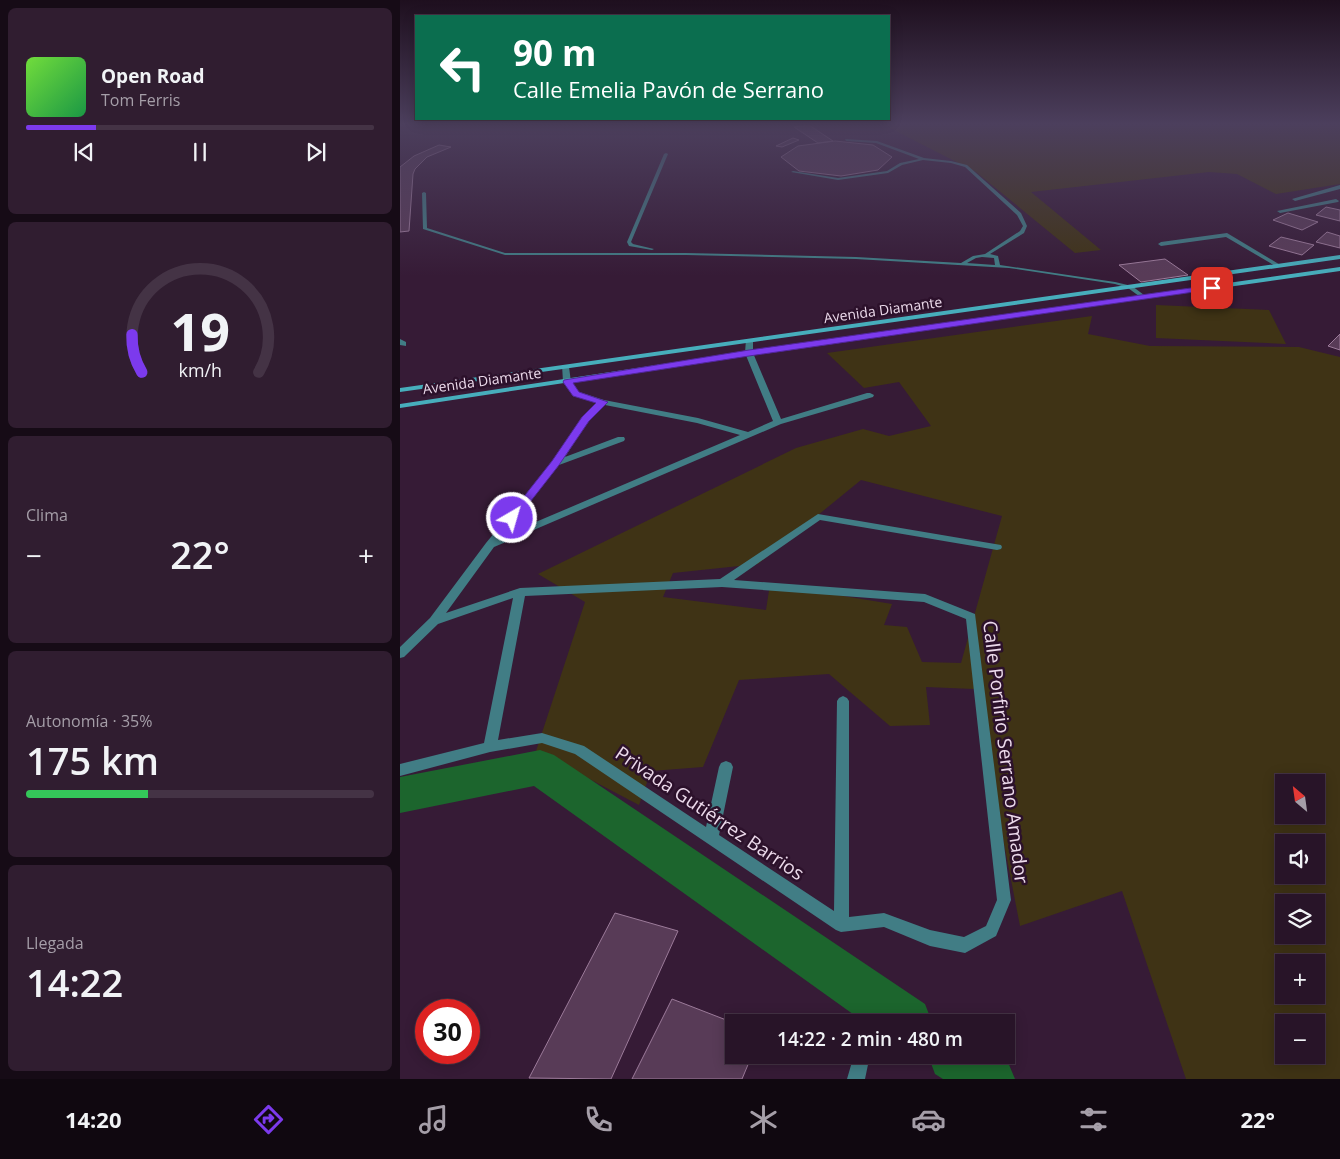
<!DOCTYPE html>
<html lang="es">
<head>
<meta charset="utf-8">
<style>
	body { margin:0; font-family:"Open Sans",sans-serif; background:#301d30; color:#f1f3f6; height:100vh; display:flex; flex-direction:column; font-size:19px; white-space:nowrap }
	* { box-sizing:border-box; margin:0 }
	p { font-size:16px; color:#a59ea8 }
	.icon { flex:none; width:28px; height:28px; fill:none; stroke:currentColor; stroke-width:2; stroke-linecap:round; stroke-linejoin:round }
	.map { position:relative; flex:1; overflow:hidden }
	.details { display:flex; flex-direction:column; gap:8px; padding:8px; background:#160b16; width:400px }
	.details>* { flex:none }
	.top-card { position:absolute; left:15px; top:15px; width:475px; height:105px; border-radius:0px; box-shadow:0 2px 12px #0003,0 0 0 1px #443345; background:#0b6e4f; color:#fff; overflow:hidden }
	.needle { width:32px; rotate:331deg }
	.buttons { position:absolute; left:875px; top:774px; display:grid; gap:10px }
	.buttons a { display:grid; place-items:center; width:50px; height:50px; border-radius:0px; background:#281428; box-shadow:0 2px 12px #0003,0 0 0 1px #443345; font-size:25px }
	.speed { position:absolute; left:15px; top:999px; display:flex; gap:10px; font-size:25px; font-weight:700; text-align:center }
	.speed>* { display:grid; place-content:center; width:65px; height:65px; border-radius:50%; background:#281428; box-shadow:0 2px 12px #0003,0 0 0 1px #443345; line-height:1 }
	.speed .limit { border:8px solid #d22; background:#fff; color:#111 }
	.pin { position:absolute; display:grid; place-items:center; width:42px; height:42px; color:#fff; margin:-21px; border-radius:10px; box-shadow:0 2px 8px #0006 }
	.me { position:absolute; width:55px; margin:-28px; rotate:38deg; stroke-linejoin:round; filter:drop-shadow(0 0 4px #0008) }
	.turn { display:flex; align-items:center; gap:18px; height:105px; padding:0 15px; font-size:22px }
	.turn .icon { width:65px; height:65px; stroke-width:2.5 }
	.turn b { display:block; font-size:35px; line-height:42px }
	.big { font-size:38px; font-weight:600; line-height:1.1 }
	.details .card { flex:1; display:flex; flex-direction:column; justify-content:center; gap:8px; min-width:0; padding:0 18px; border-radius:8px; background:#301d30 }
	.details .dial { align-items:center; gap:0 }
	.dial svg { height:130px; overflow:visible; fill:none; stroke:#443345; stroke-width:7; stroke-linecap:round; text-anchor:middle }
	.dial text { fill:#f1f3f6; stroke:none }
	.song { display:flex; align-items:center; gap:15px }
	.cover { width:60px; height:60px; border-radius:8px; background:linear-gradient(135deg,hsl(100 70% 55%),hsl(140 70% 35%)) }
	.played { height:5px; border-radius:2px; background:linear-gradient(90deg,#7c3aed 20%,#443345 20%) }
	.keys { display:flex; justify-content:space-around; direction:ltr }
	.heat { display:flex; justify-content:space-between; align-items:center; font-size:28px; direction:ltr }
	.charge { height:8px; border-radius:4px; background:linear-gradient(90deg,#34c759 35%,#443345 0) }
	.trip { position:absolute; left:325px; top:1014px; width:290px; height:50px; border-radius:0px; background:#281428; box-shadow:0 2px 12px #0003,0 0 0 1px #443345; font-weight:600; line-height:50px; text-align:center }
	.tab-bar { display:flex; height:80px; justify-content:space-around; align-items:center; background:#100810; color:#a59ea8 }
	.tab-bar .icon { width:35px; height:35px }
	.tab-bar .current { color:#7c3aed }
	.tab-bar b { font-size:22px; color:#f1f3f6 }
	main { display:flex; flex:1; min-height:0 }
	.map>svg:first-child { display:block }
	.green { fill:#3f3315; fill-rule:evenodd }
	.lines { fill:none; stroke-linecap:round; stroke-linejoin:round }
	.river { fill:#1c652d; fill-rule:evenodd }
	.building { fill:#583b57; stroke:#9c7b9a }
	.service { fill:#417d85; fill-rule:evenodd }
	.pedestrian { fill:#417d85; fill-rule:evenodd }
	.minor { fill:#417d85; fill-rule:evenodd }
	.secondary { fill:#47aebc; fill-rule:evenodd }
	.route { fill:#7c3aed; stroke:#51269a }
	.labels { text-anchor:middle; stroke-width:5; stroke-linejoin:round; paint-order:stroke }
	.far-street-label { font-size:14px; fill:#ecdaeb; stroke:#2c112b }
	.near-street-label { font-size:19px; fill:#ecdaeb; stroke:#2c112b }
</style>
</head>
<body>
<main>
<section class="details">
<div class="card">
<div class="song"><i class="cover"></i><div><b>Open Road</b><p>Tom Ferris</p></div></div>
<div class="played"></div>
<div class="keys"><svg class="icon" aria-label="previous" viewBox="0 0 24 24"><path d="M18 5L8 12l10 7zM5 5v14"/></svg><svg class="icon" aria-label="pause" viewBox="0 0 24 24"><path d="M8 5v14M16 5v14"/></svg><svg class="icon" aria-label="next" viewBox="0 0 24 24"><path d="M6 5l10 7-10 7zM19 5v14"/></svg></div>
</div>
<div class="card dial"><svg viewBox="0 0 100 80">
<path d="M14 69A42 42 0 1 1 86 69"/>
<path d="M14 69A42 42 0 0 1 8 46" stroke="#7c3aed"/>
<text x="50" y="56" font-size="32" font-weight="700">19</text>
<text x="50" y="72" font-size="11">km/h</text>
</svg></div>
<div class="card"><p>Clima</p>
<div class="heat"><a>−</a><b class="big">22°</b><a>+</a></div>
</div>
<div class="card"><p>Autonomía · 35%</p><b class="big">175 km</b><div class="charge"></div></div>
<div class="card"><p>Llegada</p><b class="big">14:22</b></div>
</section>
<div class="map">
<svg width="940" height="1079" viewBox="0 0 940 1079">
	<rect width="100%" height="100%" fill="#361b36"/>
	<path class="green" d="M484 125H940V184L876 194 837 174 809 172 631 192 701 250 675 253 576 172Z
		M756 305 869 310 886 344 756 338Z
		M692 316 688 334 750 346 899 347 940 357V1079H786L722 891 620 926 574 689 526 687 530 725 490 726 429 674 339 680 303 767 251 771 239 805 136 751 185 602 138 574 396 448 463 429 489 436 531 426 499 382 464 388 427 353ZM461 480 602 516 561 663 522 662 507 627 484 625 492 604 370 584 366 610 263 597 273 573 358 564ZM884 782H916V815H884ZM884 842H916V875H884ZM884 902H916V935H884ZM884 962H916V995H884ZM884 1022H916V1055H884Z"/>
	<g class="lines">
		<path class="river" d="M140 750 154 755 525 1004 532 1022H464L134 786 0 813V777Z
			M528 1055H600L607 1060 615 1079H543L535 1074Z"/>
	</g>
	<path class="building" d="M409 125 433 141 418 143 394 127Z
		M393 138 399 140 382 147 376 146Z
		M435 141 473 145 492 157 478 170 441 176 399 171 381 157 398 146Z
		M39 145 51 147 27 157 15 169 13 174 9 231 0 232V167L14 156Z
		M926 207 940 210V221L916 215Z
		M888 213 918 222 902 230 873 220Z
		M927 232 940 236V248L916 242Z
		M881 237 914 245 902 255 869 246Z
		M765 259 788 275 741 282 719 265Z
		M940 334V350L928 346Z
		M215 913 278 931 211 1079 129 1078Z
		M272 999 334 1023V1055H352L342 1079H232Z"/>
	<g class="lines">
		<path class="service" d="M445 139 477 141 524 158 551 161 567 165 621 213 627 226 624 233 590 254 598 256 600 265 715 282 732 286 748 298 743 299 728 288 715 284 609 268 456 259 286 255H105L23 229 22 193 24 192 26 193 27 228 105 253H286L456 257 561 263 573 256 585 254 620 231 623 226 617 215 565 167 551 163 523 160 502 165 488 173 438 180 391 172 393 171 438 178 487 171 500 163 519 159 476 143 446 141ZM582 257 594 258 595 265 567 263 576 258Z
			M266 153 268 154 231 242 233 244 254 249 252 250 229 246 227 242 264 154Z"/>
		<path class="pedestrian" d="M0 339 6 342V346L0 345Z"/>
		<path class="minor" d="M940 185V189L895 201 892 199Z
			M936 199 939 201 938 202 880 213 877 211Z
			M827 233 882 266 877 267 826 237 761 246 758 244 761 242Z
			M346 339H349L353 341V353L381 419 467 393H470L474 395 473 397 381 424 94 547 46 613 120 588 320 579 418 514 601 545 602 547 601 549 597 550 420 520 334 580 525 594 575 614 611 900 596 936 565 953 530 946 484 927 441 932 436 930 175 754 142 743 90 752 0 776V764L84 743 113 598 38 624 4 657 0 658V647L30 618 86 543 153 461 182 417 197 403 173 396 163 382 162 365H168L169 367 171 382 179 392 204 400 298 418 348 432 373 421 345 353ZM205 405 297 423 340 435 103 536 159 465 224 441 225 439 224 437H218L165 457 188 421ZM322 587 524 602 566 619 597 900 586 926 564 937 530 930 484 913 449 917V701L447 698 443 696 439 698 437 701 434 911 319 835 333 767 331 763 326 761 321 763 319 767 306 827 184 746 142 733 98 740 125 596Z
			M454 1055H470L465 1079H447Z"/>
		<path class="secondary" d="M940 255V259L0 392V388Z
			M940 267V271L349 355 0 408V404L349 351Z"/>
	</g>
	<linearGradient id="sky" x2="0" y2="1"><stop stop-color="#1e0f1e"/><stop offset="0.45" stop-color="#4c3f5d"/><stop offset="1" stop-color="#4c3f5d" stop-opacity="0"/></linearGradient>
	<rect width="940" height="276" fill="url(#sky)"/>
	<path class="route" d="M812 285 815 286V289L349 356 173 383 179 392 208 402 189 421 159 465 116 520H108L107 518 152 461 182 417 196 403 173 396 163 382 164 380 349 350Z"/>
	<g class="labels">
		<g class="far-street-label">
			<text transform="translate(483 310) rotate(-8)" y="5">Avenida Diamante</text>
			<text transform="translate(82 381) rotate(-8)" y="5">Avenida Diamante</text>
		</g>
		<g class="near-street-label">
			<text transform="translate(606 752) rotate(83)" y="7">Calle Porfirio Serrano Amador</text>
			<text transform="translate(310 813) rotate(34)" y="7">Privada Gutiérrez Barrios</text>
		</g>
	</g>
</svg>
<div class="buttons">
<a><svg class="needle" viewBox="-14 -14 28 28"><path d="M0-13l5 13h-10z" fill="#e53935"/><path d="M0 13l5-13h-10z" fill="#a59ea8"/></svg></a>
<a><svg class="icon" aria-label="sound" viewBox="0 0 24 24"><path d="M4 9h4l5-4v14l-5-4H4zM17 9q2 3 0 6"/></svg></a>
<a><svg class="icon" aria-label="layers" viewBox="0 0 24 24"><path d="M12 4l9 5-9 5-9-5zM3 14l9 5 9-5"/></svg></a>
<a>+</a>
<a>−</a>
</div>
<div class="speed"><div class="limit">30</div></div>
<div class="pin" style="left:812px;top:288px;background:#d93025"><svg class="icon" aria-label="arrive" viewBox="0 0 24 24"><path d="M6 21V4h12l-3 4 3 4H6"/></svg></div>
<svg class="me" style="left:112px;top:518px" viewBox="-20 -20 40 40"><circle r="17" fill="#7c3aed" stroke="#fff" stroke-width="3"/><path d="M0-11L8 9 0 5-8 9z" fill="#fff"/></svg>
<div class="trip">14:22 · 2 min · 480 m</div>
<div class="top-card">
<div class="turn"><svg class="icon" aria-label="left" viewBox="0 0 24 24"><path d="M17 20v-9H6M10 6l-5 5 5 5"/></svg><div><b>90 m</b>Calle Emelia Pavón de Serrano</div></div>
</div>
</div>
</main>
<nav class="tab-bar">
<b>14:20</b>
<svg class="icon current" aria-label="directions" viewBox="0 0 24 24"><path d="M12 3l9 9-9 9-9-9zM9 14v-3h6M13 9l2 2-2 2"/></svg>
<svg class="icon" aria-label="music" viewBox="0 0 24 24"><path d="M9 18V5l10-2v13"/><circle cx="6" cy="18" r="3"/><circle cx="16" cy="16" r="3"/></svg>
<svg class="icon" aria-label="phone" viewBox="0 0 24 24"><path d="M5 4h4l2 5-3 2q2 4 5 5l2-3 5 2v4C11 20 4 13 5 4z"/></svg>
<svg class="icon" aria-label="climate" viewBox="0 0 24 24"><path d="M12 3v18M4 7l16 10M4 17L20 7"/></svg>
<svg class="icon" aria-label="car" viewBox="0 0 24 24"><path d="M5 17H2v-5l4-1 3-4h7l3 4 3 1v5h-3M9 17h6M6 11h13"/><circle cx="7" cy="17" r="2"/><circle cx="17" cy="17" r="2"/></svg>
<svg class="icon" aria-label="filters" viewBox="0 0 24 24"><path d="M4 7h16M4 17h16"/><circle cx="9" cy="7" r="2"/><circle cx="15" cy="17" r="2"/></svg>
<b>22°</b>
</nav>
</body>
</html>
